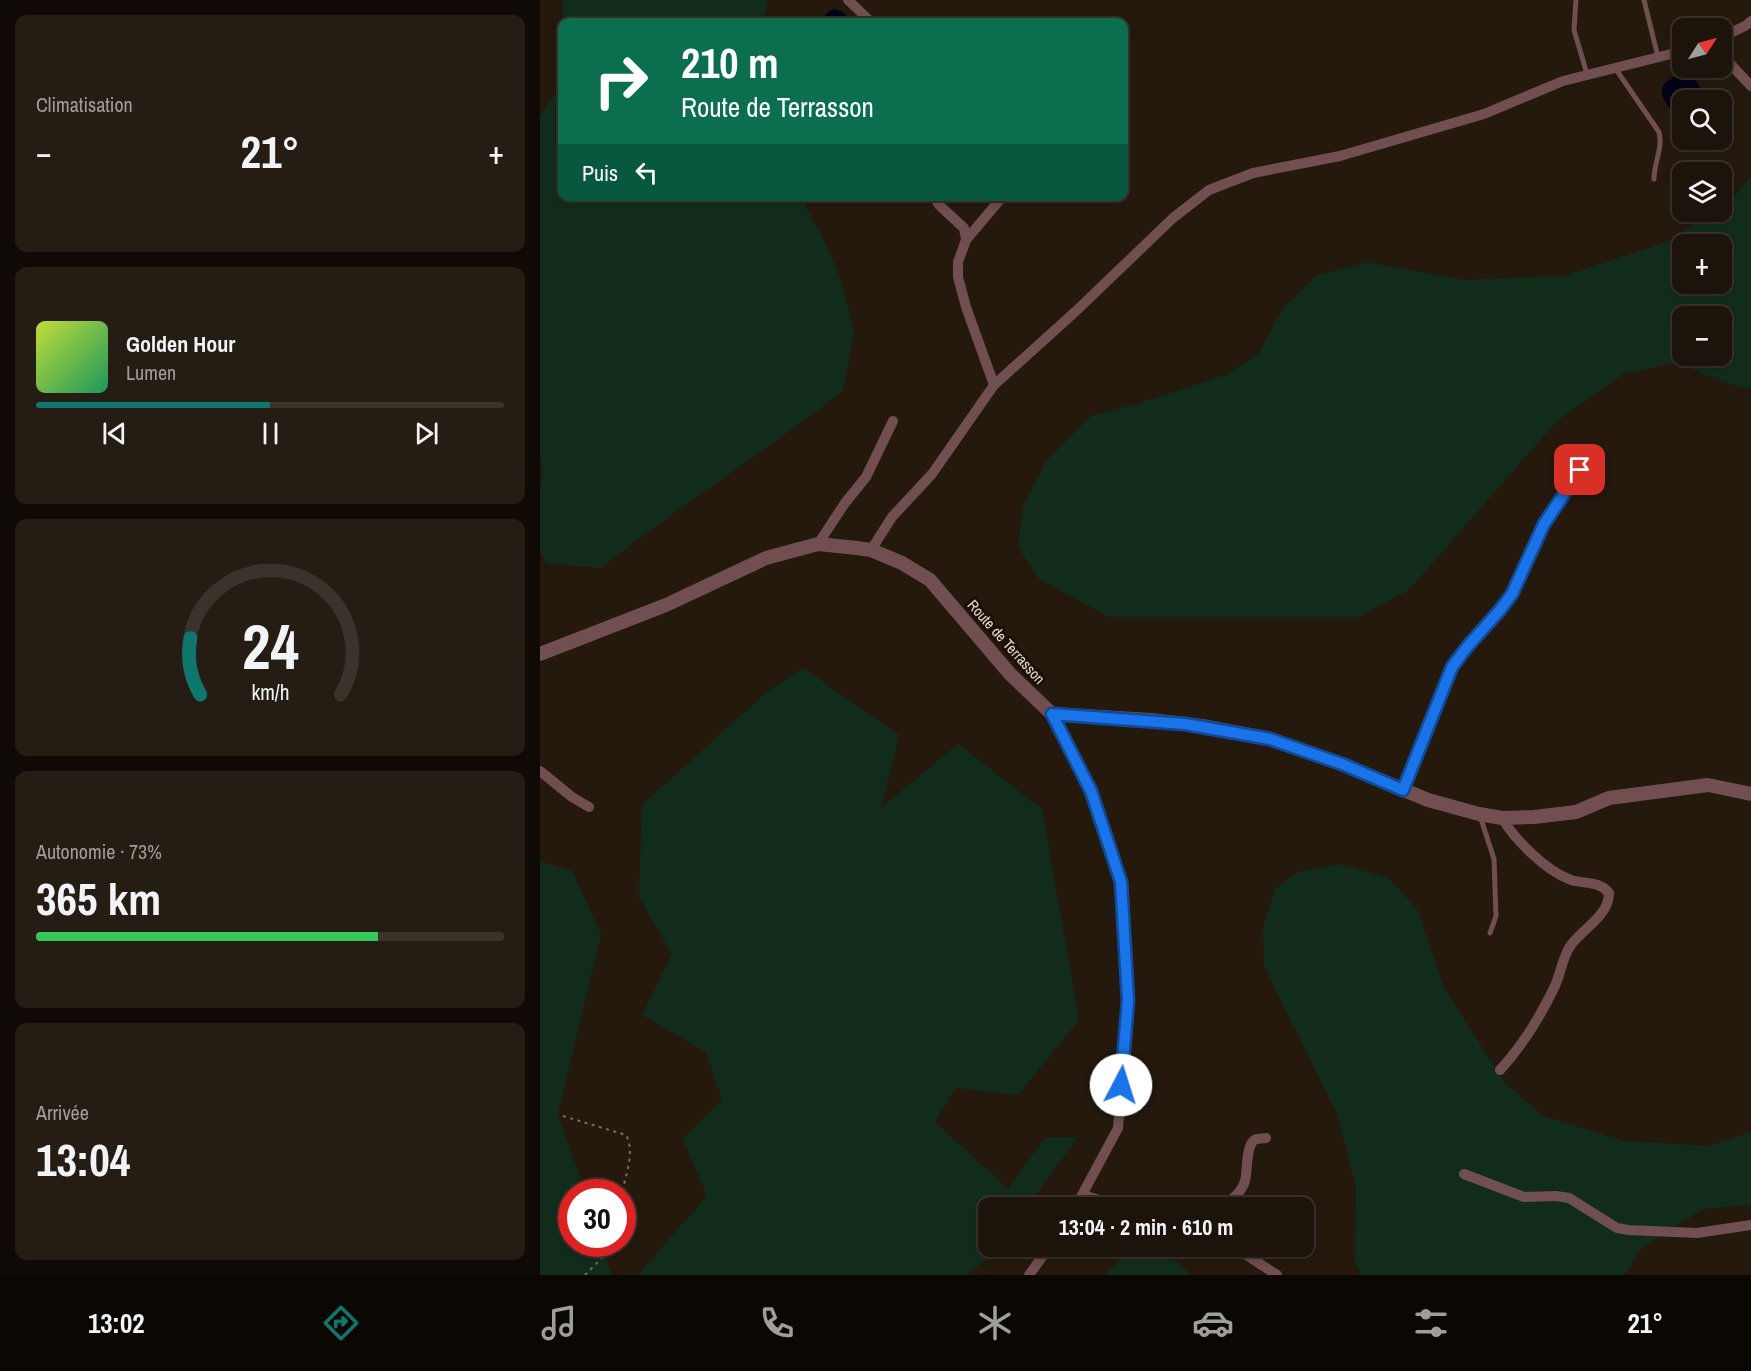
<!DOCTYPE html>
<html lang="fr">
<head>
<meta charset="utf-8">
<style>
	body { margin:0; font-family:"Archivo Narrow",sans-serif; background:#251c13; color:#f1f3f6; height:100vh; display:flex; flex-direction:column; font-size:22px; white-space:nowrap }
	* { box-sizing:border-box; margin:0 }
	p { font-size:20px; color:#a09e9c }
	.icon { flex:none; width:33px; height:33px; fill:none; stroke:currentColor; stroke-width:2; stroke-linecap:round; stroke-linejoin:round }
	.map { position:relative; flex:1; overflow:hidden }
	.panel { display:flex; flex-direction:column; gap:15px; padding:15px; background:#0f0a06; width:540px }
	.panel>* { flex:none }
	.guide { position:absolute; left:18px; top:18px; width:570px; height:183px; border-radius:12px; box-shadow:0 3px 9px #0003,0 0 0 2px #3a322b; background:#0b6e4f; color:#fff; overflow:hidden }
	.needle { width:39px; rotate:54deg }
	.fabs { position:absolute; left:1132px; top:18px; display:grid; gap:12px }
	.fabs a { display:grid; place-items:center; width:60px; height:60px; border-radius:12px; background:#1c130a; box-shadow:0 3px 9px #0003,0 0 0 2px #3a322b; font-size:30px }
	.speed { position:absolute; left:18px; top:1179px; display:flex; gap:12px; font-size:30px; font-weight:700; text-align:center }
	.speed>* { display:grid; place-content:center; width:78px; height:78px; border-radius:50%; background:#1c130a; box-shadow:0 3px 9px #0003,0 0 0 2px #3a322b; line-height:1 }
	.speed .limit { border:9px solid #d22; background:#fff; color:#111 }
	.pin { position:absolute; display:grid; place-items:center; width:51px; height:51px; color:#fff; margin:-26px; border-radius:12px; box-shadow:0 3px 9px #0006 }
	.me { position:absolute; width:66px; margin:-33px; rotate:5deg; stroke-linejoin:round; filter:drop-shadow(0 0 4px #0008) }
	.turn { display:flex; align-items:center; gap:21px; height:126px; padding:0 24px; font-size:27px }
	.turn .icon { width:78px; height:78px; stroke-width:2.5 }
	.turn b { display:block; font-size:42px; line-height:51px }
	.then { display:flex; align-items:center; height:57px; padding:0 24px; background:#0003; gap:12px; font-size:22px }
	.big { font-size:45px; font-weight:800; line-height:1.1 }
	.panel .tile { flex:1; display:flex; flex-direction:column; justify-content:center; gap:9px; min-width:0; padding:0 21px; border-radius:12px; background:#251c13 }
	.panel .dial { align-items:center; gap:0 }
	.dial svg { height:156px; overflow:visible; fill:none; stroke:#3a322b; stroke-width:7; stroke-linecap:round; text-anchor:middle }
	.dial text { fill:#f1f3f6; stroke:none }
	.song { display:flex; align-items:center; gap:18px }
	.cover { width:72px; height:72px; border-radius:9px; background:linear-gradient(135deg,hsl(70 70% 55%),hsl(150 70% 35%)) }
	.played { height:6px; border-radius:3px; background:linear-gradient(90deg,#0f766e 50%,#3a322b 50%) }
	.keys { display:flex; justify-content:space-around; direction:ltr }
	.heat { display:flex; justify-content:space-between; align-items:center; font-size:33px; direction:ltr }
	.charge { height:9px; border-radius:4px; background:linear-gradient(90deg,#34c759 73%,#3a322b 0) }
	.trip { position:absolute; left:438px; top:1197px; width:336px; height:60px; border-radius:12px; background:#1c130a; box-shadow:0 3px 9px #0003,0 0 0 2px #3a322b; font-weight:800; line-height:60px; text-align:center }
	.tabs { display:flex; height:96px; justify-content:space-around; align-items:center; background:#0b0804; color:#a09e9c }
	.tabs .icon { width:42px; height:42px }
	.tabs .active { color:#0f766e }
	.tabs b { font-size:27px; color:#f1f3f6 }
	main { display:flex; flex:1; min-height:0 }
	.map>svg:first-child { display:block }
	.green { fill:#122c1c; fill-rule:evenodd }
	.water { fill:#000315 }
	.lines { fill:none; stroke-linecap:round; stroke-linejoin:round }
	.path { stroke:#786d64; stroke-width:2; stroke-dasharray:3 4.5; stroke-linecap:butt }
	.service { stroke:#714e4f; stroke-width:5 }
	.minor { stroke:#714e4f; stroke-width:10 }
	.tertiary { stroke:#714e4f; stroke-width:14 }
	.route-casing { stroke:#114b97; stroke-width:15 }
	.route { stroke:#1a73e8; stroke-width:10 }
	.labels { text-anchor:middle; stroke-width:6; stroke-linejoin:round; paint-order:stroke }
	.street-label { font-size:15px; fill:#e4dbd4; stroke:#1b1006 }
</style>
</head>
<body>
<main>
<section class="panel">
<div class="tile"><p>Climatisation</p>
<div class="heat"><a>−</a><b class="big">21°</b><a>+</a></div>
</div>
<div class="tile">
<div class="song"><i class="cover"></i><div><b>Golden Hour</b><p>Lumen</p></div></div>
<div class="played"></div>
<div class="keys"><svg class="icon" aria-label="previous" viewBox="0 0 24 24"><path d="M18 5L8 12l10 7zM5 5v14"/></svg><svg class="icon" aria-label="pause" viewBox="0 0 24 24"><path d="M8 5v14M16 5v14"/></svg><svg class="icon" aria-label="next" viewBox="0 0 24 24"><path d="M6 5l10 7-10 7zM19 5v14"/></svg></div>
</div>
<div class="tile dial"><svg viewBox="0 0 100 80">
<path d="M14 69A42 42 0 1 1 86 69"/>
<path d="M14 69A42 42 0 0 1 9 40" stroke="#0f766e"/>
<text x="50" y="56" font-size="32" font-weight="700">24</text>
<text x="50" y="72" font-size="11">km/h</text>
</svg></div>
<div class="tile"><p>Autonomie · 73%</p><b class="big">365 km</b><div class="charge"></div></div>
<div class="tile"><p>Arrivée</p><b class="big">13:04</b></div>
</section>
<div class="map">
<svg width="1211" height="1275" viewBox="0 0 1211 1275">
	<rect width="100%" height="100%" fill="#25190e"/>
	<path class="green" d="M22 0H228L223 22H24Z
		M22 82V196L261 197 291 255 301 281 314 332 303 391C224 452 139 506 61 568L6 563 0 550V491L3 474 0 452V117Z
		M1211 177V388L1199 387 1134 363 1083 374 1017 421 869 590 818 617H569L499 579 478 547 483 506 507 460 551 416 600 403 688 374 718 354 744 307 776 276 826 262 924 280 1024 276 1127 242 1173 212H1182V205L1192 199ZM1182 244V284H1143V244ZM1182 316V356H1143V316Z
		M263 668 359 735 341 808 418 744 502 809 539 1020 478 1095 416 1088 395 1122 468 1189 505 1138 538 1137 487 1207 448 1208V1246L458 1247 452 1255 426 1275H98L167 1196 143 1139 182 1100 166 1052 102 1015 132 954 99 897 102 805 228 691Z
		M0 861 32 871 61 934 18 1114 45 1192H32V1244H62L72 1275H0Z
		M799 864 849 878 878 911 904 988 965 1083 1003 1116 1084 1141 1169 1146 1211 1132V1205L1163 1209 1102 1248 1085 1275H822L815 1263 816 1187 797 1114 724 966 723 928 735 889 759 872Z
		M594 1246 623 1247 650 1275H564Z"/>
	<path class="water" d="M295 9C302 11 308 14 308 22H280L289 11Z
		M1140 75 1155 79 1164 95 1165 100H1143V115L1134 113C1120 97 1113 84 1140 75Z"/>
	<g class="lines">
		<path class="path" d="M23 1116 86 1135C95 1151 86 1175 82 1192
			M45 1275 62 1258 70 1244"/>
		<path class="service" d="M1036 0 1034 30 1047 74
			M1104 0 1118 57
			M1075 68 1119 132C1123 149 1114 162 1114 179
			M940 816 954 859 956 916 950 933"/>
		<path class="minor" d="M308 0 331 22
			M1182 37 1205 26 1211 21
			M1182 55 1211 86
			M394 196 399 205 424 228 426 240 418 262V277L426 307 454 385
			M426 240 463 196
			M278 544 305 503 326 477 353 421
			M331 550 352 517 392 474 454 385 536 311 633 218 669 190 713 173 800 156 944 114 1023 81 1143 51
			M512 714 551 791 581 882 588 1000 578 1128 535 1208
			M0 771 32 797 49 807
			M863 790 912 667 927 647 961 610 972 594 1004 523 1040 470
			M960 1070C982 1046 1000 1017 1014 988 1021 974 1022 957 1031 945 1043 928 1069 916 1069 893 1060 881 1044 884 1031 880 1006 871 975 840 962 818
			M924 1174 984 1197 1016 1196 1029 1198 1077 1228 1088 1230 1157 1233 1211 1225
			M543 1195 586 1208
			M678 1208C690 1202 701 1194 705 1181 708 1171 705 1144 716 1139 717 1139 725 1138 726 1138
			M693 1246 737 1275
			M489 1275 510 1246"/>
		<path class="tertiary" d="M0 654 126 605 226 558 278 544 317 548 331 550 362 563 390 580 470 674 512 714 611 720 662 726 730 739 802 764 888 800 939 814 962 818 994 817 1036 812 1069 798 1168 785 1211 794"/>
	</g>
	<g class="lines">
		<g class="route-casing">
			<path id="route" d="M581 1085 588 1000 581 882 551 791 512 714 645 724 730 739 802 764 863 790 912 667 927 647 960 610 972 594 1004 524 1040 470"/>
		</g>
		<use href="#route" class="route"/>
	</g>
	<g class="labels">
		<g class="street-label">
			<text transform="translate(466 642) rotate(48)" y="5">Route de Terrasson</text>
		</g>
	</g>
</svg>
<div class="fabs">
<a><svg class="needle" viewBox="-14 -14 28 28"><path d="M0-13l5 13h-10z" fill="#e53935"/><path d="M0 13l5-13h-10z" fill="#a09e9c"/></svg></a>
<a><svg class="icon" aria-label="search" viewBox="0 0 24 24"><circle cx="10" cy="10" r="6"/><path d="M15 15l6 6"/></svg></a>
<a><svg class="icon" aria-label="layers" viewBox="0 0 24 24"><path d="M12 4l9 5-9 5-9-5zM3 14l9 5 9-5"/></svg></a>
<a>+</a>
<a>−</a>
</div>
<div class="speed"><div class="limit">30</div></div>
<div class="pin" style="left:1040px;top:470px;background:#d93025"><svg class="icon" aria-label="arrive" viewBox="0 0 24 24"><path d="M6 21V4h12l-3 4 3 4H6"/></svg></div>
<svg class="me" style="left:581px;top:1085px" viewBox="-20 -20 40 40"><circle r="19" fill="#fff"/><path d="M0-13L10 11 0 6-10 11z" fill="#1a73e8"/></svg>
<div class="trip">13:04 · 2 min · 610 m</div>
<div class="guide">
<div class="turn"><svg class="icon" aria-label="right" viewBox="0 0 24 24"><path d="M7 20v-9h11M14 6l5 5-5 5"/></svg><div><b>210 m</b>Route de Terrasson</div></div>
<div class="then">Puis<svg class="icon" aria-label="left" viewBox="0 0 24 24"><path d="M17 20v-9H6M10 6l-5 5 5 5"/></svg></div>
</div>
</div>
</main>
<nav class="tabs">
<b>13:02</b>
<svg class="icon active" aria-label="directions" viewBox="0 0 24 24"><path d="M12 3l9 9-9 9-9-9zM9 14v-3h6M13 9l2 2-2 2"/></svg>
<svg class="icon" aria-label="music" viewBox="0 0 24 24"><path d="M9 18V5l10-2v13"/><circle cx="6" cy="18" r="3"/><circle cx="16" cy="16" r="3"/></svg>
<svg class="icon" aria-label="phone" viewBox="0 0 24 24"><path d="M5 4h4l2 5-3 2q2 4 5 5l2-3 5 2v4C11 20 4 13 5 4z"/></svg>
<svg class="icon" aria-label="climate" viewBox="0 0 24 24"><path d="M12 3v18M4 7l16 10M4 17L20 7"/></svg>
<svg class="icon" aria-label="car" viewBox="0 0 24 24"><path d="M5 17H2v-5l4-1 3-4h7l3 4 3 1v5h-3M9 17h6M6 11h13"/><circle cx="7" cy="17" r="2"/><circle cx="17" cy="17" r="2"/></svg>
<svg class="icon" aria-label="filters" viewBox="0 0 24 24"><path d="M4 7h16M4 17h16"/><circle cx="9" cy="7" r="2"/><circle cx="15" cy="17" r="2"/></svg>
<b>21°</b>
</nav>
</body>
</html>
